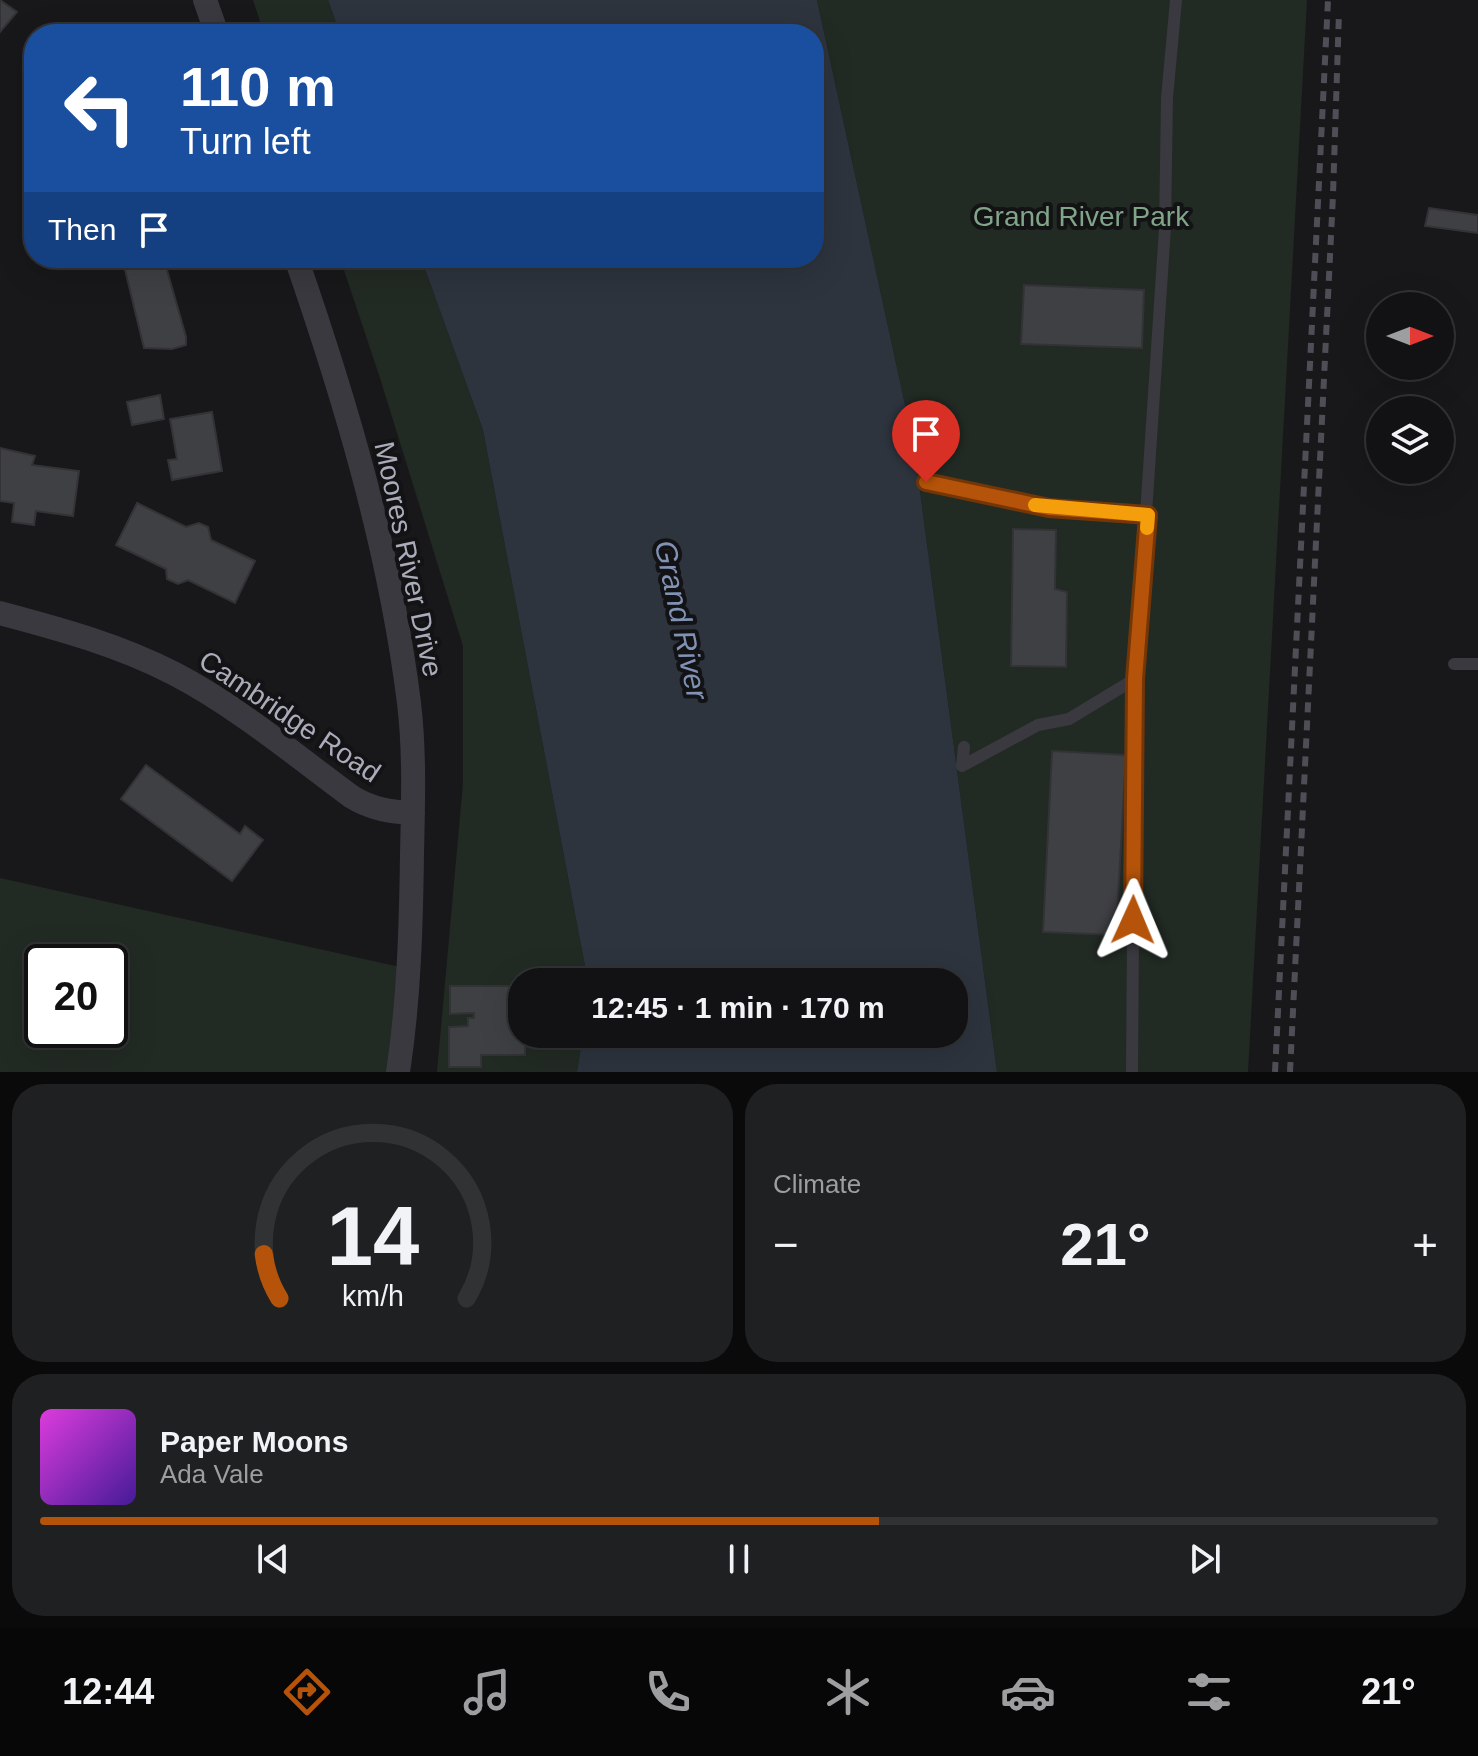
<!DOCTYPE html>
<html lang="en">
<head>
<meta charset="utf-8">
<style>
	body { margin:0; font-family:Arial,sans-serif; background:#1f2022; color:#f1f3f6; height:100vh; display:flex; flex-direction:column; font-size:30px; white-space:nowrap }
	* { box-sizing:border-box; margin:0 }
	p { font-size:26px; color:#9c9ea0 }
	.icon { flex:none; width:44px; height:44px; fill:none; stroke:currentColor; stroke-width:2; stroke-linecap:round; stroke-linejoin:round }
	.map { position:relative; height:1072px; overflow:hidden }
	.panel { display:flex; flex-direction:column; gap:12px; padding:12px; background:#0a0a0b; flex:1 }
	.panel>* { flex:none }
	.top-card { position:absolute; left:24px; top:24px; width:800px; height:244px; border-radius:32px; box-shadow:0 8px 32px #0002,0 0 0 2px #313234; background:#1a4fa0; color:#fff; overflow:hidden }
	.needle { width:52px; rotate:90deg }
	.fabs { position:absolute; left:1366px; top:292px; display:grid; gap:16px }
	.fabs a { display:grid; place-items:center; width:88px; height:88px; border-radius:50%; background:#121214; box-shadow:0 8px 32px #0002,0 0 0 2px #313234; font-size:40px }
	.speed { position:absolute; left:24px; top:944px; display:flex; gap:16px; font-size:40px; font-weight:700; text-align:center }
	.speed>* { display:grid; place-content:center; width:104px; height:104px; border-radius:50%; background:#121214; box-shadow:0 8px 32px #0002,0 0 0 2px #313234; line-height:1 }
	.speed .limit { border:4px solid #111; border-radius:12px; background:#fff; color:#111 }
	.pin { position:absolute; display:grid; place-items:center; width:68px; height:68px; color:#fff; margin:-82px -34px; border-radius:50% 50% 50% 0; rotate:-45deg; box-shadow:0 0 8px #0007 }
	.pin .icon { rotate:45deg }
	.me { position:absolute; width:88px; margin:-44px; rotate:1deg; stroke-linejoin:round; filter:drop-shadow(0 0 6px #0008) }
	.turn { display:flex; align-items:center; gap:28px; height:168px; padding:0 24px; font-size:36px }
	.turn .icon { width:104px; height:104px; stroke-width:2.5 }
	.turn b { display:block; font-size:56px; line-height:68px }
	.then { display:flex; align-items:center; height:76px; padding:0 24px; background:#0003; gap:16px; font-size:30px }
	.big { font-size:60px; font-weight:700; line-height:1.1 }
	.panel .widget { flex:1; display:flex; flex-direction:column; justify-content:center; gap:12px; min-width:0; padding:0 28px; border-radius:32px; background:#1f2022 }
	.panel .dial { align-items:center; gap:0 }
	.dial svg { height:208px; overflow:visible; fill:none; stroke:#313234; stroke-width:7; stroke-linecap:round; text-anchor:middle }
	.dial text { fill:#f1f3f6; stroke:none }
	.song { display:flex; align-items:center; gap:24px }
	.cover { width:96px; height:96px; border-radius:12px; background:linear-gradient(135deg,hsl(300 70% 55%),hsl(260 70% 35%)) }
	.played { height:8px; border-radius:4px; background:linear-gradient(90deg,#b45309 60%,#313234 60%) }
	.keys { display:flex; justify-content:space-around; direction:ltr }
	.heat { display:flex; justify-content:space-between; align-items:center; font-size:44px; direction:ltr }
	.panel .tiles { flex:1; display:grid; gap:12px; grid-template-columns:1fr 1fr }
	.widget:last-child { grid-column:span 2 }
	.trip { position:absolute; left:508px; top:968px; width:460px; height:80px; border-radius:32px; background:#121214; box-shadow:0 8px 32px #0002,0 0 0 2px #313234; font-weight:700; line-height:80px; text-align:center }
	.menu { display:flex; height:128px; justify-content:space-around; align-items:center; background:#070708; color:#9c9ea0 }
	.menu .icon { width:56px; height:56px }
	.menu .selected { color:#b45309 }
	.menu b { font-size:36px; color:#f1f3f6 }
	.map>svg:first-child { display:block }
	.green { fill:#222a24; fill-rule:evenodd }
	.water { fill:#2d343e }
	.building { fill:#3f4044; stroke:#333236; stroke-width:2 }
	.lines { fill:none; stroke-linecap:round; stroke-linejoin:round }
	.lane { stroke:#39393f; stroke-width:12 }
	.street { stroke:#39393f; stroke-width:24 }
	.rail { stroke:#4e4e56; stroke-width:6; stroke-dasharray:10 8; stroke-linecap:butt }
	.route-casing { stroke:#753606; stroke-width:20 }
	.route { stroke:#b45309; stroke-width:14 }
	.slow { stroke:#f59e0b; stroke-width:14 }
	.labels { text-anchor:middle; stroke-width:8; stroke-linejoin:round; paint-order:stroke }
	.park-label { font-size:28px; fill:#81a589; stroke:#131315 }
	.street-label { font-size:28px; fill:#aaacba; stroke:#131315 }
	.water-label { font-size:30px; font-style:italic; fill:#8193b5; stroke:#131315 }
</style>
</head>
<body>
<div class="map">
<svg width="1478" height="1072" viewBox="0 0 1478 1072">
	<rect width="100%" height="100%" fill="#18181a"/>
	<path class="green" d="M253 0H328L340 34H264Z
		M817 0H1307L1248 1072H997L914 446Z
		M340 258H421L483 430 588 982H522V1034H583L577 1072H437L463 783V646L380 378Z
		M0 878 418 971 402 1072H0ZM42 962H110V1030H42Z"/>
	<path class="water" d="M328 0H817L914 446 997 1072H577L583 1034H954V982H588L483 430 421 258H814V34H340Z"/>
	<path class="building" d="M0 0 17 12 0 32Z
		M1429 208 1478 215V233L1425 226Z
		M135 258H167V270L186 337V345L172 349 144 348 125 270V261Z
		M1024 285 1144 290 1142 348 1021 344Z
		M160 395 164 419 132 425 127 402Z
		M212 412 222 471 172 480 168 460 177 459 170 419Z
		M0 448 35 456 32 465 79 471 73 516 36 511 34 525 12 522 14 503 0 501Z
		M137 503 186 527 199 523 208 527 211 540 255 561 235 603 188 580 178 584 167 579 166 569 116 545Z
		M1013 529 1056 530 1055 589 1067 592 1066 667 1011 666Z
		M1052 751 1126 755 1116 935 1043 932Z
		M146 765 240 834 245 826 263 840 232 881 121 799Z
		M450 986H522V1013H518V1027H522V1034H525V1055H481V1067H449V1027L468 1026V1018H474V1013L450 1014Z"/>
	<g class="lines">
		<path class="lane" d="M926 482 1049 508 1148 515
			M1454 664H1478
			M964 747 962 766 1038 725 1069 719 1135 679
			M1132 1070 1135 679 1165 228 1167 98 1176 0"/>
		<path class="street" d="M205 0 217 34
			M296 258C346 402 390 551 409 703 415 753 413 804 412 855 411 927 409 1000 398 1072
			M0 613C60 629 119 645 175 674 238 707 295 755 352 797 372 809 390 812 413 813"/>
		<path class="rail" d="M1275 1072 1328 0
			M1290 1072 1333 195 1339 12"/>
	</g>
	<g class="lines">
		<g class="route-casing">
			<path id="route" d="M926 482 1049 508 1148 515 1135 679 1133 920"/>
		</g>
		<use href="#route" class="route"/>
		<path class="slow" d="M1035 505 1148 515 1147 528"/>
	</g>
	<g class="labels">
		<g class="park-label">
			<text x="1081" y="226">Grand River Park</text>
		</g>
		<g class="street-label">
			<text transform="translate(409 559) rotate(78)" y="10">Moores River Drive</text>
			<text transform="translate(290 716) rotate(34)" y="10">Cambridge Road</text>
		</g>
		<g class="water-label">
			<text transform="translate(681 620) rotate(78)" y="10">Grand River</text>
		</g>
	</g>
</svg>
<div class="fabs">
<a><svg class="needle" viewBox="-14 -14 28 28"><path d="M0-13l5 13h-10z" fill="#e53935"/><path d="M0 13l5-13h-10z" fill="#9c9ea0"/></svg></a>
<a><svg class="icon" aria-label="layers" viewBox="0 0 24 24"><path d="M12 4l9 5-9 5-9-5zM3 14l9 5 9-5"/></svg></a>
</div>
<div class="speed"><div class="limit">20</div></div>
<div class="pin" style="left:926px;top:482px;background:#d93025"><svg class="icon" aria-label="arrive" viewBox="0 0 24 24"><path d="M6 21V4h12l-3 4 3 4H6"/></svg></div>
<svg class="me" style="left:1133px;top:920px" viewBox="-20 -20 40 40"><path d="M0-17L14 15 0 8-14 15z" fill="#b45309" stroke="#fff" stroke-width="4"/></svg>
<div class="trip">12:45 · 1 min · 170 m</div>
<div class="top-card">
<div class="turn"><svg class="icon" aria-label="left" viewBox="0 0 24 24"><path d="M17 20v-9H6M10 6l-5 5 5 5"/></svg><div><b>110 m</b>Turn left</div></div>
<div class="then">Then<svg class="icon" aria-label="arrive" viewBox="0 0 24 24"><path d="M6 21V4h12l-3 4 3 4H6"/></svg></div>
</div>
</div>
<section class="panel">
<div class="tiles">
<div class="widget dial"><svg viewBox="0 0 100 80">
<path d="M14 69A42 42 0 1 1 86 69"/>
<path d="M14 69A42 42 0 0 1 8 52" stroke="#b45309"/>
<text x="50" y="56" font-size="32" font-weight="700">14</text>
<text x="50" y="72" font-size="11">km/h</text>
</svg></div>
<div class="widget"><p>Climate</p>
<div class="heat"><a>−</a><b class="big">21°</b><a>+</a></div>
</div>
<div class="widget">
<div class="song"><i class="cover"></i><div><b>Paper Moons</b><p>Ada Vale</p></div></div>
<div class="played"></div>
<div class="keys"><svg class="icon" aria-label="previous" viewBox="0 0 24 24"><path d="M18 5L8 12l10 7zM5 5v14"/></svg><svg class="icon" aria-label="pause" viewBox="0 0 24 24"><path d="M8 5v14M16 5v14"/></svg><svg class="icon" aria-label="next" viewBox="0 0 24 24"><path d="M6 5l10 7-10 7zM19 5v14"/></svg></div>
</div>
</div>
</section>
<nav class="menu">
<b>12:44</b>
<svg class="icon selected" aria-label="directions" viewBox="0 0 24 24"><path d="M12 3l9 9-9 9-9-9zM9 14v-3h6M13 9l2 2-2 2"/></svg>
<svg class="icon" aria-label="music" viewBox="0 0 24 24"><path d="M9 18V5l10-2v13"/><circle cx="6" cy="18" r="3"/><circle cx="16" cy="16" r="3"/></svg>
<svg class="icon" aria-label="phone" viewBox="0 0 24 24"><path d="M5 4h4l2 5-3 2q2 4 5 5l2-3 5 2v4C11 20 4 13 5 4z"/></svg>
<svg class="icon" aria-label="climate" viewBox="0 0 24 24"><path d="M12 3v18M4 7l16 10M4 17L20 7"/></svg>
<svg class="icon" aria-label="car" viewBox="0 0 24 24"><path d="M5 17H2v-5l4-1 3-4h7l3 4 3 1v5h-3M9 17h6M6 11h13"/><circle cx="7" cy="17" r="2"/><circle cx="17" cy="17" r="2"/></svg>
<svg class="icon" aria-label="filters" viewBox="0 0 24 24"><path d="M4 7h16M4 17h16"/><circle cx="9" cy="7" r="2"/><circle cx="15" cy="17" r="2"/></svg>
<b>21°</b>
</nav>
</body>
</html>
